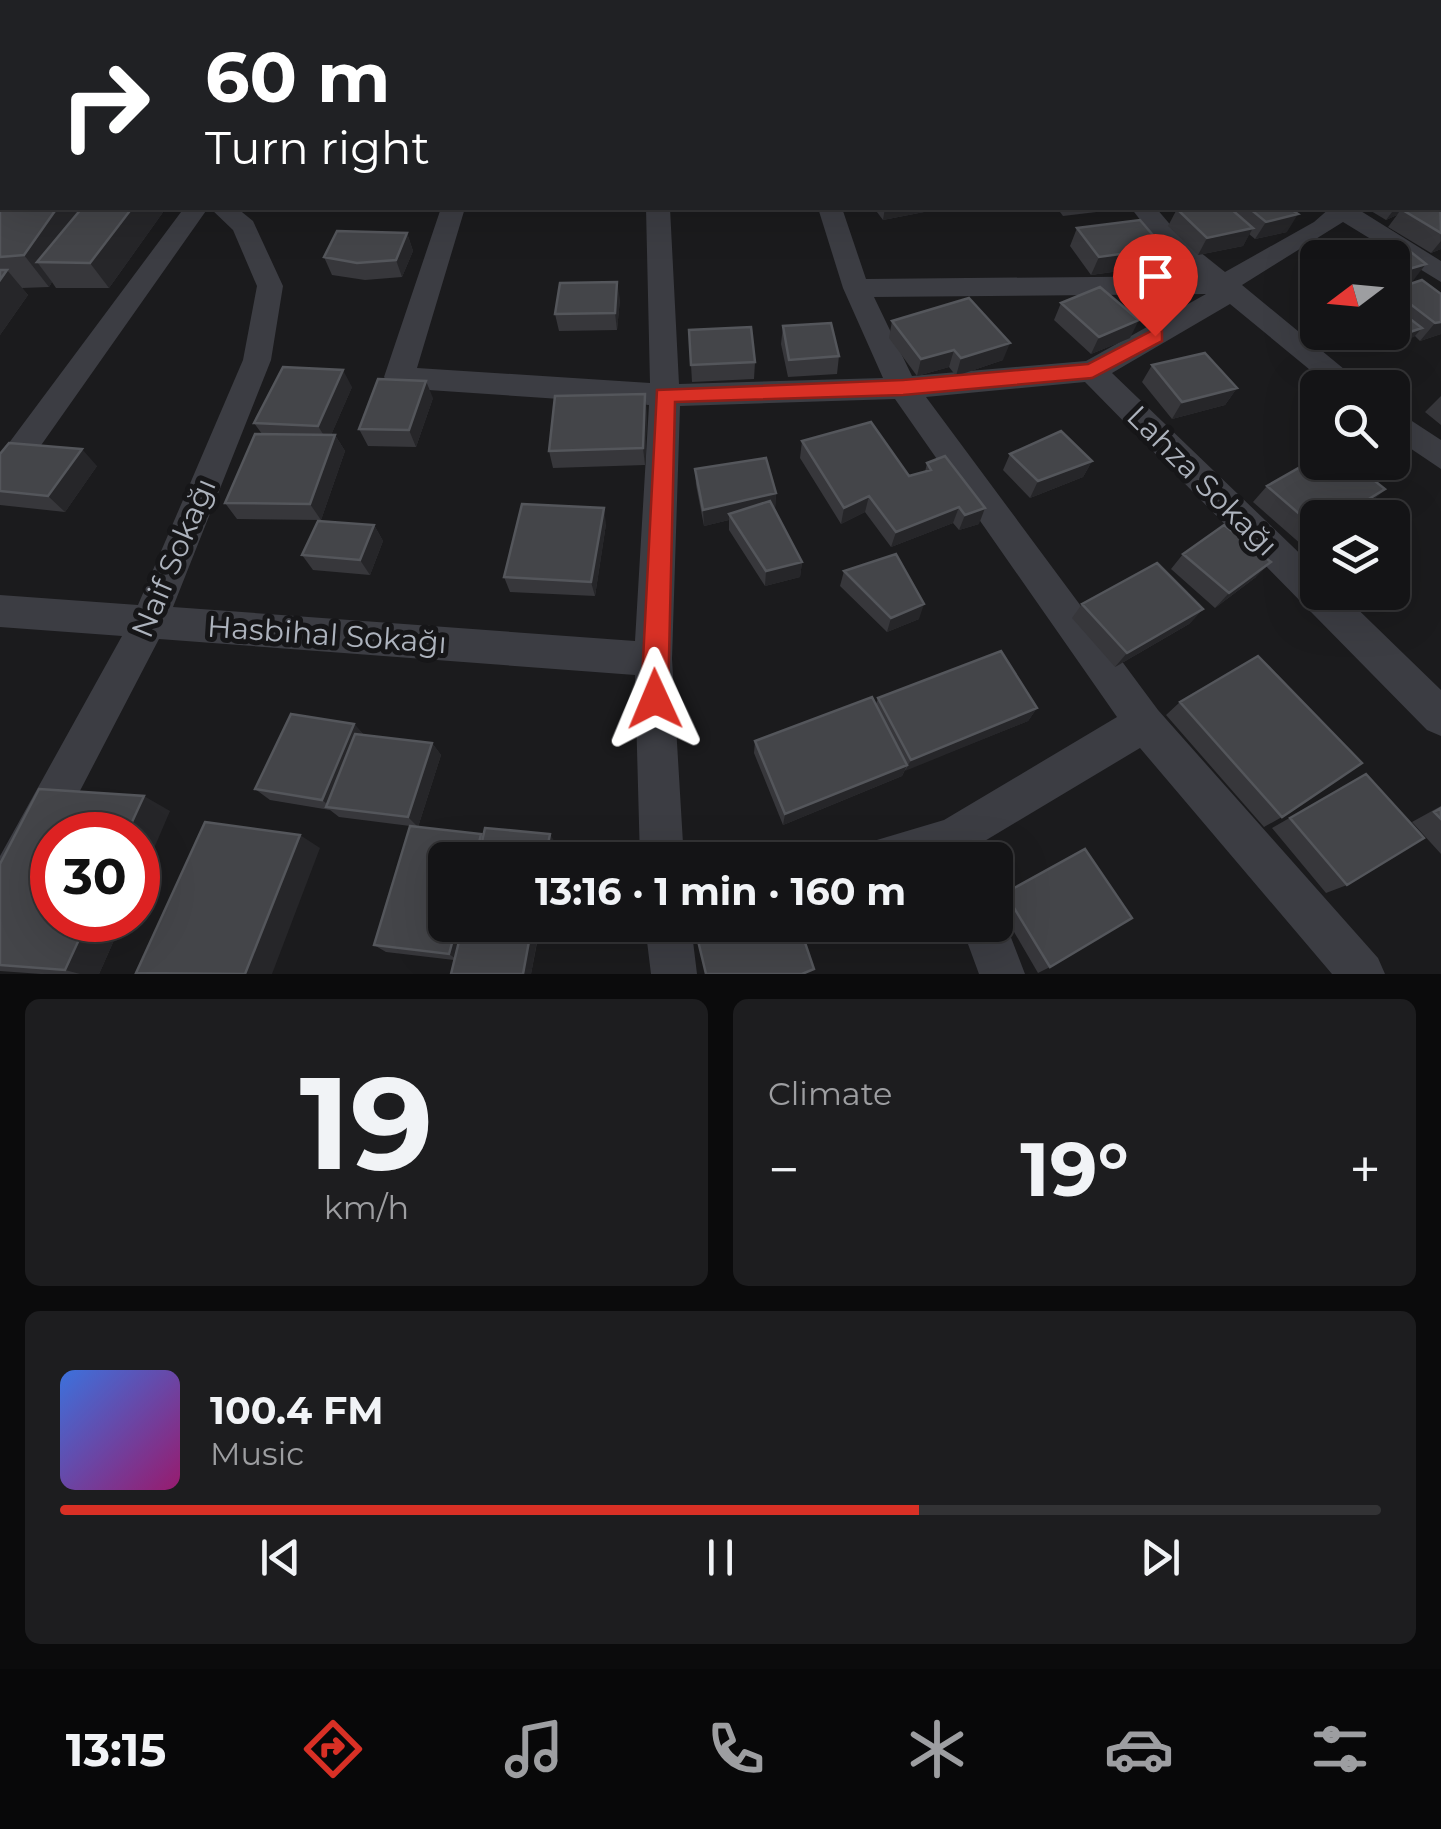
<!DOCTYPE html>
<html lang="en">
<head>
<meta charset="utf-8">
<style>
	body { margin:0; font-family:Montserrat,sans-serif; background:#1d1d1f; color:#f1f3f6; height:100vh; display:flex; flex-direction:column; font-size:38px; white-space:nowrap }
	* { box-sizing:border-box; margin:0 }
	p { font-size:32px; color:#9d9ea1 }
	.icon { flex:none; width:55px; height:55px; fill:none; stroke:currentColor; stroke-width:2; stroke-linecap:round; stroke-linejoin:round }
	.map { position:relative; height:974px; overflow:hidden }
	.side { display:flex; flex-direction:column; gap:25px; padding:25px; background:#0b0b0c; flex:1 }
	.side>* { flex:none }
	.guide { position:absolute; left:0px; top:0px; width:1442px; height:210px; box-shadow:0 10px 40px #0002,0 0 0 2px #333335; background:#202124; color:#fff; overflow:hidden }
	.needle { width:65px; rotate:254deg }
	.fabs { position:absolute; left:1300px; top:240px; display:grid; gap:20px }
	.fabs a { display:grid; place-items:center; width:110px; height:110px; border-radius:15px; background:#141416; box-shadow:0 10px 40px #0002,0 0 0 2px #333335; font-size:50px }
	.speed { position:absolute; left:30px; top:812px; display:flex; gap:20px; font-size:50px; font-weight:700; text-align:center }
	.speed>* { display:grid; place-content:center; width:130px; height:130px; border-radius:50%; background:#141416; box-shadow:0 10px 40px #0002,0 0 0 2px #333335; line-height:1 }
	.speed .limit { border:15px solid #d22; background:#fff; color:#111 }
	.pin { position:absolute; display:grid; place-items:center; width:85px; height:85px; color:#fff; margin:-102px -42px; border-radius:50% 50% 50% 0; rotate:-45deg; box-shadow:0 0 10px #0007 }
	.pin .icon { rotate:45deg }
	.me { position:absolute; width:110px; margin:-55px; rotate:359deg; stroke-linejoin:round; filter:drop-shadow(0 0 8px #0008) }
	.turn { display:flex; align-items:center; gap:35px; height:210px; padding:0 40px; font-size:45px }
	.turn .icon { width:130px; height:130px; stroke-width:2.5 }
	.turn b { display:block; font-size:70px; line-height:85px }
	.big { font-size:75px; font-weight:700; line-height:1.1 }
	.side .tile { flex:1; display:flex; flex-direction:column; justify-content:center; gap:15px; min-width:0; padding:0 35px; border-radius:15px; background:#1d1d1f }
	.side .dial { align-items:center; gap:0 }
	.dial b { font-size:130px; line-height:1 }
	.song { display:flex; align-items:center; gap:30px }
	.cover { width:120px; height:120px; border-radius:15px; background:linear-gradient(135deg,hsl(220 70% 55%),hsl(320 70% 35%)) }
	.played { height:10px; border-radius:5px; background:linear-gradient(90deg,#d93025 65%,#333335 65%) }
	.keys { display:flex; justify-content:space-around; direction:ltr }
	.heat { display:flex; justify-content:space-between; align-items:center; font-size:55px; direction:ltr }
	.side .tiles { flex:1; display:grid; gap:25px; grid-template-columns:1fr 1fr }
	.tile:last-child { grid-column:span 2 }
	.trip { position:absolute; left:428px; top:842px; width:585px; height:100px; border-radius:15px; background:#141416; box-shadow:0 10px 40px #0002,0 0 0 2px #333335; font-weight:700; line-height:100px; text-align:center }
	.tabs { display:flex; height:160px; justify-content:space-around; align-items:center; background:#080809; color:#9d9ea1 }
	.tabs .icon { width:70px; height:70px }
	.tabs .selected { color:#d93025 }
	.tabs b { font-size:45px; color:#f1f3f6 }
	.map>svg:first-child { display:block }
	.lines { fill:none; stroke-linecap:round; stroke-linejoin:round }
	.minor { fill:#3c3d43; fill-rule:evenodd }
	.tertiary { fill:#3c3d43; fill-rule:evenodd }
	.wall { fill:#37373b }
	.shaded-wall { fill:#262629 }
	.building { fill:#444549; stroke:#54565b; stroke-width:2.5 }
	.route { fill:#d93025; stroke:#8d1f18; stroke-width:2.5 }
	.labels { text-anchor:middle; stroke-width:10; stroke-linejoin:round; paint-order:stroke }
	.street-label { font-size:30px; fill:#adb3bd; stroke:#161618 }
</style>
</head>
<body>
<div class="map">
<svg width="1441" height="974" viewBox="0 0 1441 974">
	<rect width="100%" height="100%" fill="#1b1b1d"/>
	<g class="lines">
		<path class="minor" d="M445 0H463V2H445Z
			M595 0H613V2H595Z
			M734 0H752L753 2H735Z
			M1147 0H1169L1170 2H1148Z
			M1440 98H1441V110H1440Z
			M184 208H208L11 488 0 492V455Z
			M210 208H237L253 221 283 286 271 360 173 607 635 641 649 405 399 388 389 384 384 377 441 208H465L417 368 650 383 646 208H670L679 384 883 378 843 288 818 208H842L866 279 1197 276 1162 248 1131 208H1156L1180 236 1225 272 1314 222 1330 208H1356L1441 261V282L1343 222 1242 285 1367 388H1332L1230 304 1112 373 1318 571V592H1340L1441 690V736L1427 730 1085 382 926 397 1158 710 1378 958 1385 974H1332L1140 748 953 860H853L860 845 944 820 1117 717 895 399 680 406 672 659 684 860H640L635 675 159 639 57 835H52V845L16 916 0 922V856L122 636 0 627V595L138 605 243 360 257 286 233 230ZM1206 294 1086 361 912 376 874 297Z
			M1392 408 1441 440V469L1392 436Z
			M995 907 1000 909 1025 974H979L961 925H995Z
			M645 925H691L697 974H651Z"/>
		<path class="tertiary" d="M0 28H2V43H0Z"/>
	</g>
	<path class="wall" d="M619 0H656V2H619Z
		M760 0H792L791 2H761Z
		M1440 159 1441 249 1431 253 1388 227 1397 215 1386 220 1366 208H1440Z
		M0 182 166 208 109 288H56L52 282 49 287 22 288 28 295 0 335Z
		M874 208H925L924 212 883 220Z
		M1057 208H1114L1113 210 1063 216Z
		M1183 208H1289L1287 232 1255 239 1249 234 1243 246 1198 255 1168 226 1177 209Z
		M1077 228 1155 266 1091 275 1070 246Z
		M407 233 413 251 402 277 365 280 332 275 324 257Z
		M1422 280 1441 334 1420 341 1415 336 1385 346 1368 332H1392V289Z
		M620 299 617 330 559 331 555 314Z
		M1061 303 1130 338 1091 354 1054 320Z
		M892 321 1003 360 956 376 949 367 917 376 889 338Z
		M783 326 839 356 837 374 788 377 781 344Z
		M689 330 755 362 754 379 692 382Z
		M1152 365 1237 388 1225 405 1172 419 1142 382Z
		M352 387 331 435H335L345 451 321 520 237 519 225 503 262 434 254 423Z
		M1441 396V425L1425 412Z
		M433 398 416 447 368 446 359 429Z
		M647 411 645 465 553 468 549 451Z
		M802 441 909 476 925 472 927 463 979 524 959 530 953 523 891 547 865 512 841 524 800 458Z
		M0 454 97 466 65 512 0 505Z
		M1010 454 1092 461 1083 477 1030 498 1003 470Z
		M695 469 776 493 775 509 802 562 800 577 765 586 729 530V520L704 526 696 485Z
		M1267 486 1385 489 1368 505 1302 545 1253 502Z
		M606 524 595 596 510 592 504 577Z
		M374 525 383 541 370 575 313 570 302 555Z
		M1183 554 1256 577 1215 608 1171 569Z
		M844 571 919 619 887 632 840 586Z
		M1082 604 1203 609 1189 624 1115 667 1072 618Z
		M878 698 1037 708 1028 721 905 770 902 776 783 825 754 753 755 741 876 704Z
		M1180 702 1282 817 1264 827 1166 715Z
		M354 724 364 735 432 743 441 755 418 827 481 834 483 836 556 844 531 974H451L454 960 386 952 374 945 410 826 339 817 330 810 270 800 255 789Z
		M1366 774 1347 885 1326 893 1272 828Z
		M1441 806V854L1412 822Z
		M170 811 52 920H123L99 974H41L0 971V864Z
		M1005 893 1050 967 1038 973 996 901Z"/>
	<path class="shaded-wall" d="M57 208H101L37 262 52 282 49 287 24 255Z
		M132 208H166L109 288 90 263Z
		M885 208H925L924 212 883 220Z
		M1395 208H1414L1401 209 1397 215 1386 220Z
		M1298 214 1287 232 1255 239 1266 222Z
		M1253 228 1243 246 1198 255 1207 238Z
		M407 233 413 251 402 277 396 260Z
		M1441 241V249L1431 253Z
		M1164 248 1155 266 1091 275 1099 257Z
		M1426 264 1412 282 1392 287V274Z
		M7 270 28 295 0 335V280Z
		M617 282 620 299 617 330 615 313Z
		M1139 320 1130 338 1091 354 1099 337Z
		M1441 322V334L1420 341 1435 323Z
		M1422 328 1414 337 1385 346 1392 338Z
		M1010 343 1003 360 956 376 961 358Z
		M954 350 949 367 917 376 921 359Z
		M343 370 352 387 328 442 318 426Z
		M426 381 433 398 416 447 409 430Z
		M1237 388 1225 405 1172 419 1182 402Z
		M645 394 647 411 645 465 643 448Z
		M335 435 345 451 321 520 310 504Z
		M82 449 97 466 65 512 48 496Z
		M1092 461 1083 477 1030 498 1038 481Z
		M1385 489 1368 505 1348 518H1338Z
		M776 493 775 509 729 514V520L704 526 703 510Z
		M869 496 865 512 841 524 844 508Z
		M959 507 953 523 891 547 896 532Z
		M604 508 606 524 595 596 591 582Z
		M985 508 979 524 959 530 965 515Z
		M374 525 383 541 370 575 360 560Z
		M1318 530V536L1302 545Z
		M802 562 800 577 765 586 766 571Z
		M1271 562 1256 577 1215 608 1229 593Z
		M924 604 919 619 887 632 891 618Z
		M1203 609 1189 624 1115 667 1127 653Z
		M1037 708 1028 721 905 771 911 760Z
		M354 724 365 736 331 807 322 800Z
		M432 743 441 755 418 827 408 817Z
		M907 765 902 776 783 825 785 814Z
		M144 796 170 811 138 886V835H126Z
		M550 834 556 844 553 860H545Z
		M300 835 320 848 272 974H245Z
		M88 920H123L99 974H80L65 970Z
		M457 925H468L459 961 449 954Z
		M532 925H540L531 974H523Z"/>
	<path class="building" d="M676 0H702V2H677Z
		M707 0H733L734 2H708Z
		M2 181V208H57L24 255 0 257V182Z
		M1440 192 1441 233 1401 209 1405 208H1440Z
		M82 208H132L90 263 37 262Z
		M1183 208H1230L1253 228 1207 238 1177 209Z
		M1249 208H1289L1298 214 1266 222Z
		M1140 220 1164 248 1099 257 1077 228Z
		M337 231 407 233 396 260 357 263 324 257Z
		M1397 241 1426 264 1392 274V258H1353L1349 254Z
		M0 270H7L0 280Z
		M1422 280 1441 294V322L1435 323 1392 290Z
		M617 282 615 313 555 314 560 283Z
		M1100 287 1139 320 1099 337 1061 303Z
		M969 298 1010 343 961 358 954 350 921 359 892 321Z
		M1392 305 1422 328 1392 338 1386 332H1392Z
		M831 323 839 356 789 360 783 326Z
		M751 327 755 362 691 365 689 330Z
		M1205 353 1237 388 1182 402 1152 365Z
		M283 367 343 370 318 426 254 423Z
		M378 379 426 381 409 430 359 429Z
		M645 394 643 448 549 451 555 396Z
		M871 422 909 476 931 470 927 463 945 456 985 508 965 515 959 507 896 532 869 496 844 508 802 441Z
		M1061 431 1092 461 1038 481 1010 454Z
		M255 434 335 435 310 504 225 503Z
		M9 443 82 449 48 496 0 491V454Z
		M1318 457V462H1351L1385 489 1338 518H1318V530L1267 486Z
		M766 458 776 493 703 510 695 469Z
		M770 501 802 562 766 571 729 514Z
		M522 504 604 508 591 582 504 577Z
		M318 521 374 525 360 560 302 555Z
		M1224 525 1271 562 1229 593 1183 554Z
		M896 554 924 604 891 618 844 571Z
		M1157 563 1203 609 1127 653 1082 604Z
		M1001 651 1037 708 911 760 878 698Z
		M1258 656 1362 763 1282 817 1180 702Z
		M872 697 907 765 785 814 755 741Z
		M291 714 354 724 322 800 255 789Z
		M355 734 432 743 408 817 326 807Z
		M1366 774 1424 838 1347 885 1290 818Z
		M39 789 144 796 126 835H52V920H88L65 970 0 965V864Z
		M1441 808V819L1434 812Z
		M205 822 300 835 245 974 136 973Z
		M410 826 481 834 475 860H445V925H457L449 954 374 945Z
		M485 828 550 834 545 860H478Z
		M1085 849 1132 918 1050 967 1005 893Z
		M463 925H532L523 974H451Z
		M705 925H799L814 969 802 974H706L695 928Z"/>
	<path class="route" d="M1155 329 1162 331V341L1092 378 903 395 675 402 668 699 664 708 655 712 645 708 641 699 657 390 903 380 1088 364Z"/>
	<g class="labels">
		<g class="street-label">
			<text transform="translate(1202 481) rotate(45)" y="10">Lahza Sokağı</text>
			<text transform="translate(174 558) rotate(-67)" y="10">Naif Sokağı</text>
			<text transform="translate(327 635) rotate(4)" y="10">Hasbihal Sokağı</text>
		</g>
	</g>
</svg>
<div class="fabs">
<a><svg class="needle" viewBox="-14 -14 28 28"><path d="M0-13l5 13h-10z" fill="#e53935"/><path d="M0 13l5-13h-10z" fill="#9d9ea1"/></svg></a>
<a><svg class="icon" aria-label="search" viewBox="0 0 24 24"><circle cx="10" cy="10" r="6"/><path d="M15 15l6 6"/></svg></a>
<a><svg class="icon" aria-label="layers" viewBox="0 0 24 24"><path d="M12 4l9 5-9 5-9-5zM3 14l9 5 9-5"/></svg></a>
</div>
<div class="speed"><div class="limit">30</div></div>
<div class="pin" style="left:1155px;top:336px;background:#d93025"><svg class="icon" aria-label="arrive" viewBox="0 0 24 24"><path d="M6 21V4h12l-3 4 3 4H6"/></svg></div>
<svg class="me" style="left:655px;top:699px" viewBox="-20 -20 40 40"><path d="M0-17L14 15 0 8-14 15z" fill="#d93025" stroke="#fff" stroke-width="4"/></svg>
<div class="trip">13:16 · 1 min · 160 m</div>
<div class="guide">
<div class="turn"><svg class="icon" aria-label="right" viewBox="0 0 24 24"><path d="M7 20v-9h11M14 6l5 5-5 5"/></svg><div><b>60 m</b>Turn right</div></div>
</div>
</div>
<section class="side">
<div class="tiles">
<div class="tile dial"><b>19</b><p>km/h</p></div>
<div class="tile"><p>Climate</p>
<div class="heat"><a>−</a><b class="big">19°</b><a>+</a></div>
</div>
<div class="tile">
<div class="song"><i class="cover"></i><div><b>100.4 FM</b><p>Music</p></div></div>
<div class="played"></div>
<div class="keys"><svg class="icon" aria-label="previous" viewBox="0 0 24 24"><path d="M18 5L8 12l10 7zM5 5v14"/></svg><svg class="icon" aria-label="pause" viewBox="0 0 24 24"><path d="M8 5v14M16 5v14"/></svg><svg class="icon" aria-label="next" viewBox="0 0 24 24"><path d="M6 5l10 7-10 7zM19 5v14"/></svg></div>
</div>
</div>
</section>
<nav class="tabs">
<b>13:15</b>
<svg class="icon selected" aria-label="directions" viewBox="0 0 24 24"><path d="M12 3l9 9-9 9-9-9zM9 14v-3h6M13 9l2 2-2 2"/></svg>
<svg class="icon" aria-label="music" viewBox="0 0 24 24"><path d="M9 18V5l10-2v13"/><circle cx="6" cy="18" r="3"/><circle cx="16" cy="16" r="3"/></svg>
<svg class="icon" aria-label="phone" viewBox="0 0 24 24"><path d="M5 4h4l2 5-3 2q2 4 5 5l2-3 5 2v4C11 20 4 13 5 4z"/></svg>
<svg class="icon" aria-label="climate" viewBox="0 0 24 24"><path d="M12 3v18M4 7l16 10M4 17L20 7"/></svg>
<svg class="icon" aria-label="car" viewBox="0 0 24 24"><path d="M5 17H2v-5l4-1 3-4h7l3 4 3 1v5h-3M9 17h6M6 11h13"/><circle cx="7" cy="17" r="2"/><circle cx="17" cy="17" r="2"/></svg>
<svg class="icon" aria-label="filters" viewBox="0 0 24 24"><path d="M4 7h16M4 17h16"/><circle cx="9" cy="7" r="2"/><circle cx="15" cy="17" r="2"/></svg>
</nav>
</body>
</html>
